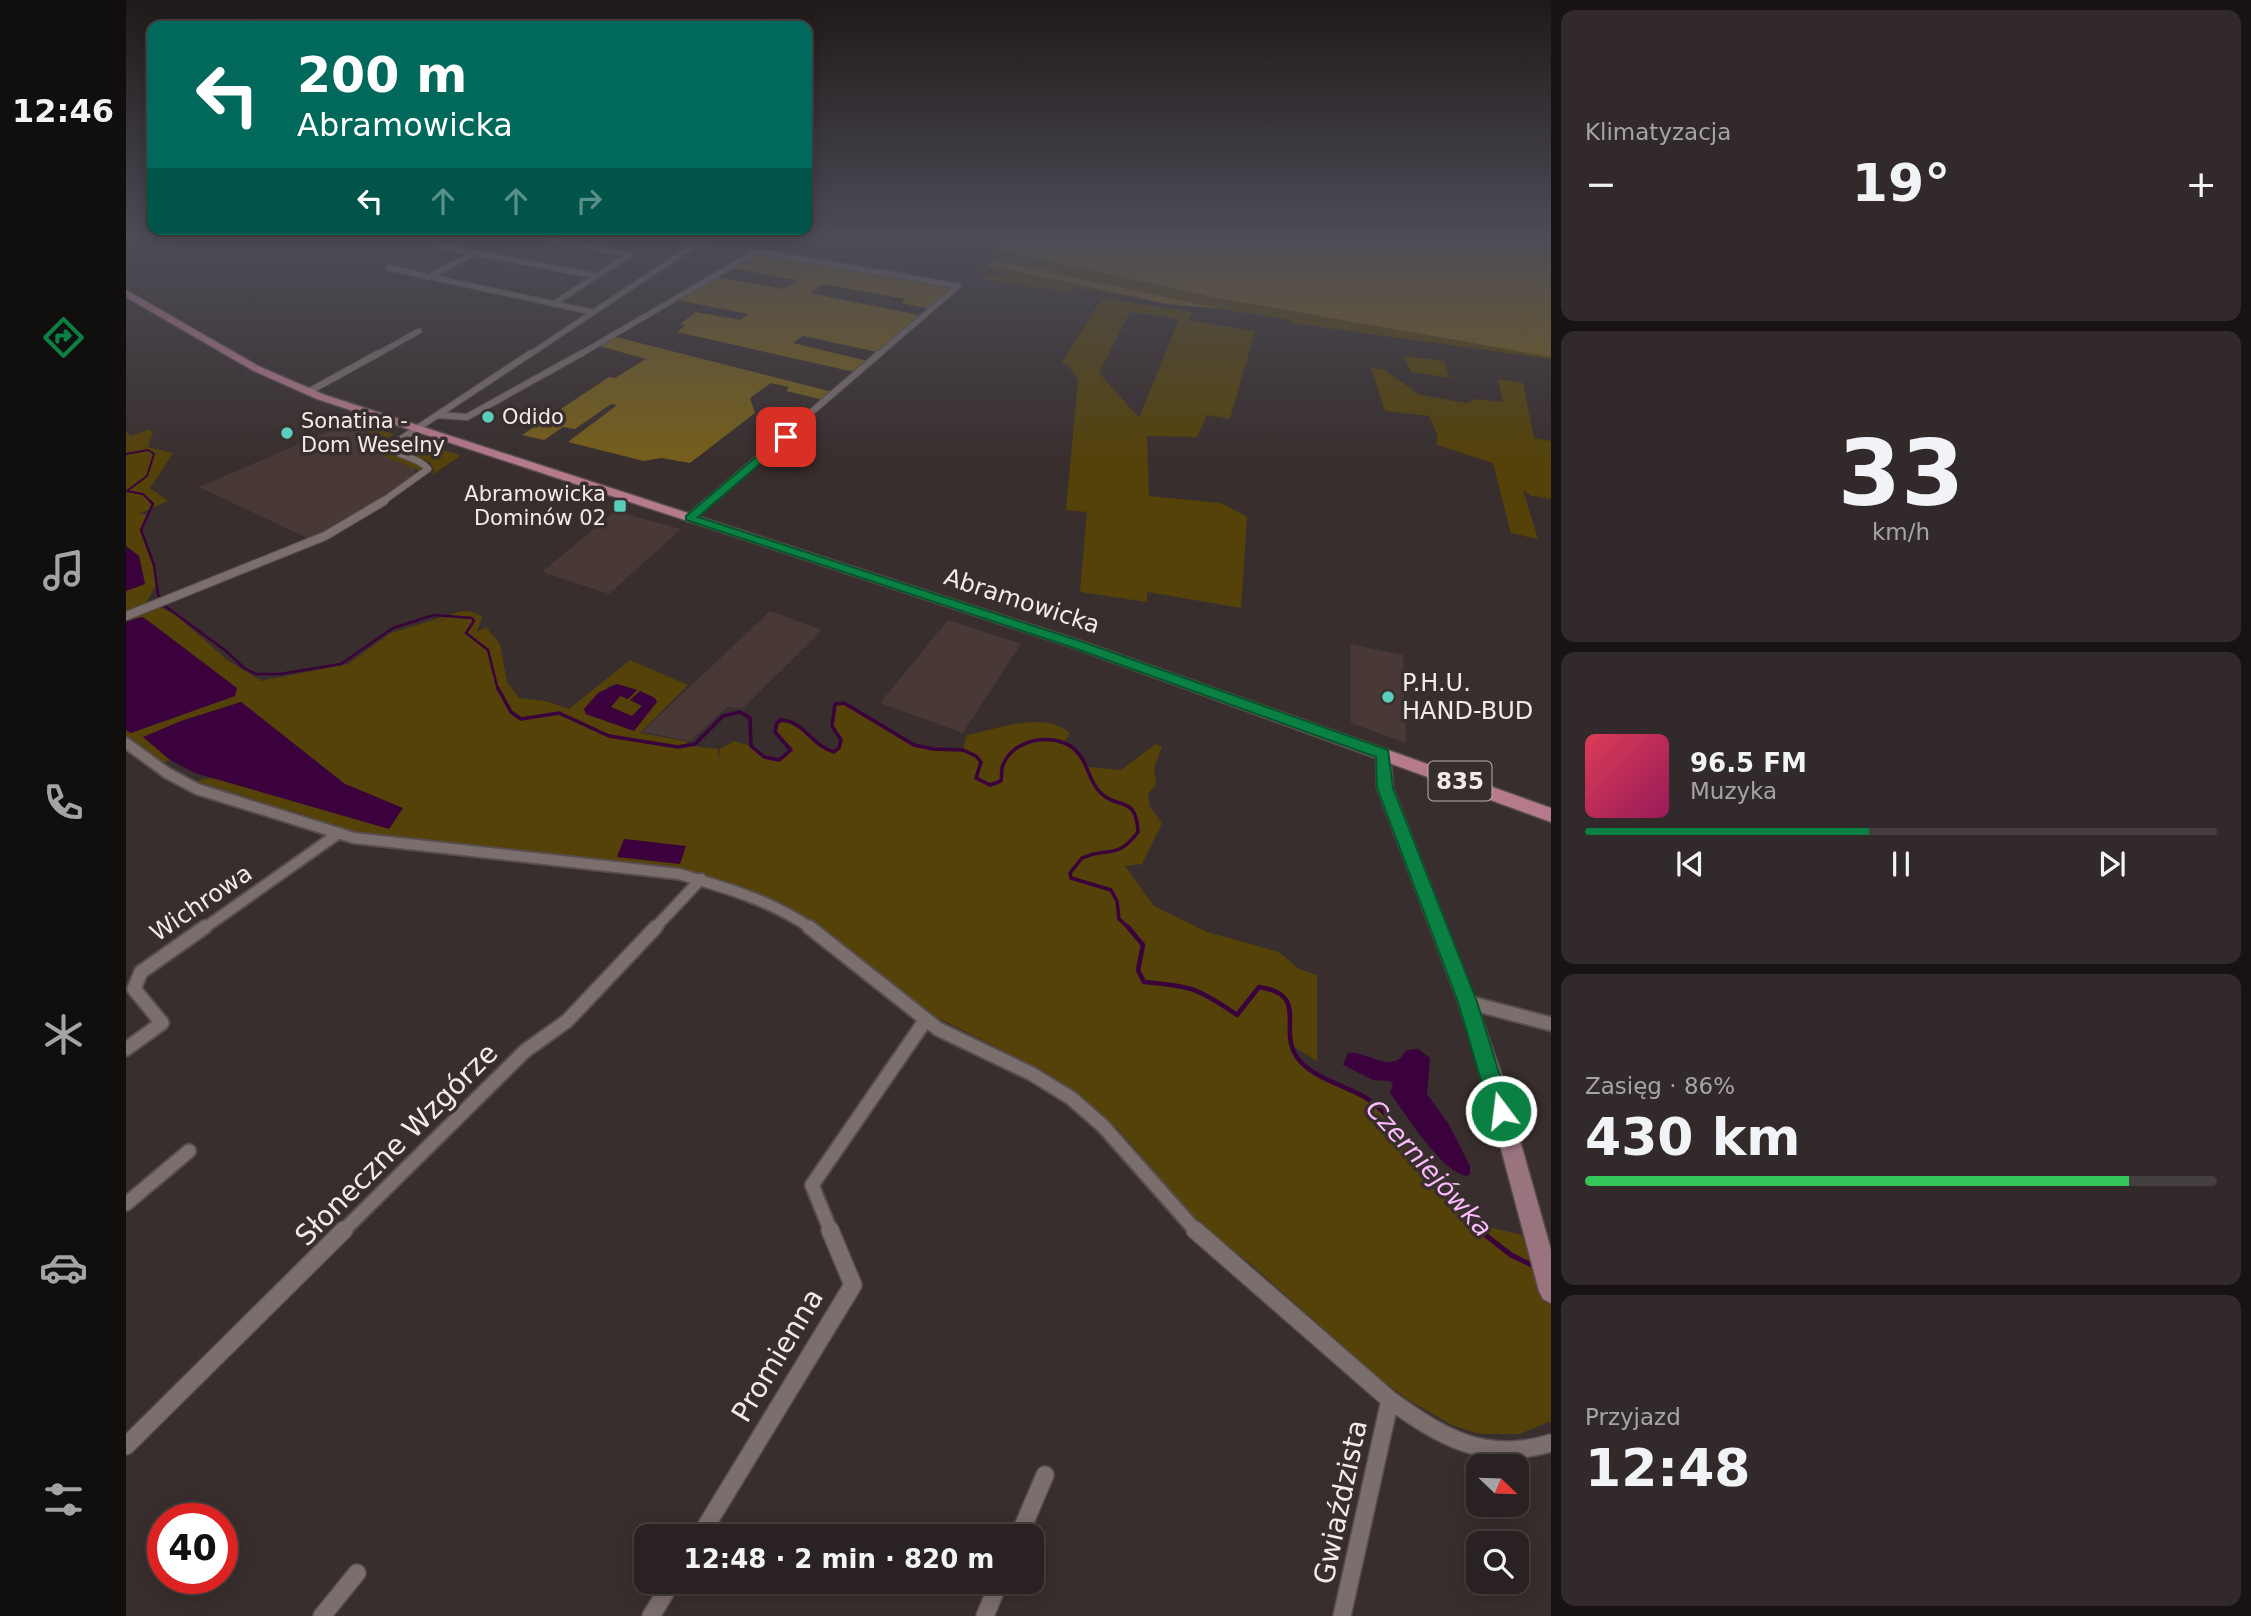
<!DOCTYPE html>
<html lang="pl">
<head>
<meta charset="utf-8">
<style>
	body { margin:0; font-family:"DejaVu Sans",sans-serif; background:#322a2a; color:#f1f3f6; height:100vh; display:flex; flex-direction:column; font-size:26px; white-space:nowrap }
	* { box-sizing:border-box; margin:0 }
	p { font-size:23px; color:#a5a4a5 }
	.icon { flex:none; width:38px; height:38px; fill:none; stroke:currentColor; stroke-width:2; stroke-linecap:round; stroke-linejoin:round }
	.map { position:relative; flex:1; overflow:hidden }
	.sheet { display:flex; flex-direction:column; gap:10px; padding:10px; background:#171313; width:700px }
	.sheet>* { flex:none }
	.banner { position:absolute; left:21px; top:21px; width:665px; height:214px; border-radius:14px; box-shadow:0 4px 18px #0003,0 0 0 2px #463f40; background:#00695c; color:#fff; overflow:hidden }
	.needle { width:46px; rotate:113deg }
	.fabs { position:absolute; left:1340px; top:1454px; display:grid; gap:14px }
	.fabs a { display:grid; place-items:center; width:63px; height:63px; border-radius:14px; background:#2a2222; box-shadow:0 4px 18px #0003,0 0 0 2px #463f40; font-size:35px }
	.speed { position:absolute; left:21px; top:1503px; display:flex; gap:14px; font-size:35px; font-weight:700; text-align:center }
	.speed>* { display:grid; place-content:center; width:91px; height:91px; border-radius:50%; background:#2a2222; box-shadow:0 4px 18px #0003,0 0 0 2px #463f40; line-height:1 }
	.speed .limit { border:10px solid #d22; background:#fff; color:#111 }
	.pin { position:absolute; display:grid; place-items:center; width:60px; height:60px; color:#fff; margin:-30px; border-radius:14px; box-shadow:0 4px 10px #0006 }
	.me { position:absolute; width:77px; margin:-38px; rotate:345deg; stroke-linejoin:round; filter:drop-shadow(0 0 5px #0008) }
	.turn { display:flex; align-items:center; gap:24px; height:147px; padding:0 35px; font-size:32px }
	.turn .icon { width:91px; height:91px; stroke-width:2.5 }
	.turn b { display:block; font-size:49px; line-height:60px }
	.lanes { display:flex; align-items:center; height:66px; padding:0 35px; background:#0003; justify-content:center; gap:35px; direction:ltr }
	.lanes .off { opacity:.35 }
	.big { font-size:52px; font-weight:600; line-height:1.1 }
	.sheet .tile { flex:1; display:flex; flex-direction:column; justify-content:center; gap:10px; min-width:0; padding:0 24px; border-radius:14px; background:#322a2a }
	.sheet .dial { align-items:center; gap:0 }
	.dial b { font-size:91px; line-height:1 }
	.song { display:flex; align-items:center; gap:21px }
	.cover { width:84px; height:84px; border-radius:10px; background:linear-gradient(135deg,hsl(350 70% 55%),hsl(330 70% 35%)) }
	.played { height:7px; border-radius:4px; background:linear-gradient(90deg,#0b8043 45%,#463f40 45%) }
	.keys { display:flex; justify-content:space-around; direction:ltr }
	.heat { display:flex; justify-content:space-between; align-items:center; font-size:38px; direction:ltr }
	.charge { height:10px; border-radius:5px; background:linear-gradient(90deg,#34c759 86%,#463f40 0) }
	.trip { position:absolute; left:508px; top:1524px; width:410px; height:70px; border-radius:14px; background:#2a2222; box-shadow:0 4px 18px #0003,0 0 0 2px #463f40; font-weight:600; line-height:70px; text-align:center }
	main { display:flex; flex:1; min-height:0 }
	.tab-bar { display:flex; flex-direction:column; width:126px; justify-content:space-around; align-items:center; background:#110e0e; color:#a5a4a5 }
	.tab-bar .icon { width:49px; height:49px }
	.tab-bar .active { color:#0b8043 }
	.tab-bar b { font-size:32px; color:#f1f3f6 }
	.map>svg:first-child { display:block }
	.built { fill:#483836 }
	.green { fill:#544209; fill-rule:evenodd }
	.forest { fill:#765f1a }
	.water { fill:#3a013c }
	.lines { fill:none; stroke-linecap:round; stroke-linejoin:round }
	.stream-far4 { stroke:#3a013c; stroke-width:2 }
	.stream-far3 { stroke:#3a013c; stroke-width:2.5 }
	.stream-far2 { stroke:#3a013c; stroke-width:3.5 }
	.stream-far1 { stroke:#3a013c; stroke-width:4.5 }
	.stream { stroke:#3a013c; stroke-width:5 }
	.street-far5-casing { stroke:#564d4c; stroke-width:7 }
	.street-far4-casing { stroke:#564d4c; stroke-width:8 }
	.street-far3-casing { stroke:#564d4c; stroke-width:10 }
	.street-far2-casing { stroke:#564d4c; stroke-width:14 }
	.street-far1-casing { stroke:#564d4c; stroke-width:17 }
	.street-casing { stroke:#564d4c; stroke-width:20 }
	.secondary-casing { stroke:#564d4c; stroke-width:3 }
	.primary-casing { stroke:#564d4c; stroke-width:3 }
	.street-far5 { stroke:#7b6f6e; stroke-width:5 }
	.street-far4 { stroke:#7b6f6e; stroke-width:6 }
	.street-far3 { stroke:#7b6f6e; stroke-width:8 }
	.street-far2 { stroke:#7b6f6e; stroke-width:10 }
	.street-far1 { stroke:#7b6f6e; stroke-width:13 }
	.street { stroke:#7b6f6e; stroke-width:17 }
	.secondary { fill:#99747e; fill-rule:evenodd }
	.primary { fill:#b67a8d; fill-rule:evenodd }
	.route { fill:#0b8043; stroke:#07532c; stroke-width:2 }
	.poi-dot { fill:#5acebd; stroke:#382e2d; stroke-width:2.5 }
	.labels { text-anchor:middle; stroke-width:7; stroke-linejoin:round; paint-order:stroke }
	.far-poi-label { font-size:21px; fill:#f2ebea; stroke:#382e2d; text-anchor:start }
	.shield { fill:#382e2d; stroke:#bab2b1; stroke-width:2 }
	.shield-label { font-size:23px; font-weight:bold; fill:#f2ebea }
	.street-label { font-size:24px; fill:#f2ebea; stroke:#382e2d }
	.poi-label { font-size:24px; fill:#f2ebea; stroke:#382e2d; text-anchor:start }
	.water-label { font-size:26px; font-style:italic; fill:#febcfe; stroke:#382e2d }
	.near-street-label { font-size:28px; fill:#f2ebea; stroke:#382e2d }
</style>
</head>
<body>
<main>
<nav class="tab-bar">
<b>12:46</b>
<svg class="icon active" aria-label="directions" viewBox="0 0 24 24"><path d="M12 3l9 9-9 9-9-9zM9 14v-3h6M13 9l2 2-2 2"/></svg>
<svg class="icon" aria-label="music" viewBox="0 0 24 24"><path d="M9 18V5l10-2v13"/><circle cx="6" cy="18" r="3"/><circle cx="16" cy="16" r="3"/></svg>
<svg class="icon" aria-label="phone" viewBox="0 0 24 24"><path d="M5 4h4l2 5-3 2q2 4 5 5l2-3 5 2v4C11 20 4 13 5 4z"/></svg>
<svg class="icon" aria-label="climate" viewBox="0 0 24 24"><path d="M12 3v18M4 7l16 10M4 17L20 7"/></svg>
<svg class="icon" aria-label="car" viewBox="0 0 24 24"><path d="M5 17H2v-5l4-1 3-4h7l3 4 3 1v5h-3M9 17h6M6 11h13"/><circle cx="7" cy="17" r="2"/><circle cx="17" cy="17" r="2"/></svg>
<svg class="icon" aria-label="filters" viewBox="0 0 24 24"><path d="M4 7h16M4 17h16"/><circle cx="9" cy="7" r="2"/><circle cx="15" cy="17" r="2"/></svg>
</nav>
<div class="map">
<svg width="1425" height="1616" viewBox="0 0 1425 1616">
	<rect width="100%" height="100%" fill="#382e2d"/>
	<path class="built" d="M227 421 262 436 241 448 288 465 289 476 203 530 183 539 73 487Z
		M489 511 555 529 483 594 416 572Z
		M644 611 696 630 617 708 601 707 564 741 516 732Z
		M822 620 895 644 837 733 754 703Z
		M1225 644 1277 655 1280 743 1225 723Z"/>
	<path class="green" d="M870 250 1081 296 1425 357V359L1165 323 1164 320 1095 309 868 260Z
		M861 265 1016 300 947 287 941 292 857 279 862 275 875 277 879 273 856 268Z
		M976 298 1067 312 1062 320 1129 331 1104 419 1081 415 1071 437 1021 436 1023 496 1095 503 1121 517 1115 608 1021 592V602L954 592 961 512 940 510 952 380 942 365 936 362ZM1004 312 1053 319 1013 418 973 373Z
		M1278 356 1318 361 1324 378 1285 372Z
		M1245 368 1257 369 1294 395 1340 403 1350 399 1377 402 1372 379 1397 383 1408 438 1425 441V499L1406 496 1397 490 1412 539 1385 533 1367 463 1311 445V434L1303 416 1259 411Z
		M229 420 267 434 257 445 259 451 294 465 295 473C283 462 260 462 251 449L258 439 230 428 223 431 213 427Z
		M23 429 27 432 22 447 47 453 24 488 42 501 13 514 23 515 15 531 23 548 31 583 19 605 0 613V591L18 584 13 556 0 546V432L5 436Z
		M279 438 334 455V456L306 475 308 470 304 462 272 450 271 443Z
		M33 607 50 615 101 660 135 681 222 664 265 633 320 616 296 638C314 623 332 600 356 617L351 632 360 627 374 644 381 682 393 698 419 701 443 709 504 660 562 685 514 733 559 741 565 746 592 749 593 760 594 749 608 741C614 743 621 744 626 747 638 755 644 763 659 758L665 750 649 728 651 723 661 719C681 726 685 750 708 752L715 744 706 726 710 710 709 704C726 701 755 728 772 737 797 750 811 746 837 750L841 735C874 729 917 710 944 733L939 741 962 767 995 770 1030 744 1036 747 1028 768 1030 785 1022 794 1024 807 1036 823 1016 864 999 866 1028 906 1081 932 1153 952 1173 969 1191 975V1061L1165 1045C1181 1082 1226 1083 1253 1108L1346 1223 1396 1235 1416 1301 1425 1300V1421L1394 1434H1353L1326 1425 1284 1401 1255 1380 1126 1265 1073 1223 992 1129 952 1094 916 1070 798 1011 687 921 659 907 599 882 540 867 240 835 70 781 85 778 276 808 219 784 115 702 18 737 44 760 36 763 0 736V730L5 733 17 617 0 620ZM491 684 511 690 502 699 495 696 484 707 506 716 516 705 508 731 460 714 483 686Z"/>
	<path class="forest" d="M878 238H1425V357L1081 296 870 250Z
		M631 251 832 286 806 309 775 303 779 299 697 284 684 293 798 316 756 353 677 336 667 343 746 362 733 373 551 332 559 325 554 324 570 312 614 320 623 314 546 299 585 276 658 289 671 280 602 267Z
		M868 260 1095 309 1040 304 861 265Z
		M486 336 711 393 702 401 660 391 663 387 645 383 624 398 629 413 564 463 535 458 518 461 442 442 491 405 485 404 449 429 437 427 418 440 396 435 483 377 489 378 520 359 470 345Z"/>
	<path class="water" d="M0 546 13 556 19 584 0 591Z
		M17 617 111 688 109 696 5 733 0 730V622Z
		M491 684 511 690 502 699 494 696 485 707 506 716 516 706 504 700 514 691 529 698 531 702 508 731 460 714 458 709 472 693Z
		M115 702 219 784 277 808 263 829 69 773 44 760 17 737 55 721Z
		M498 839H499L560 846 554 864 491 857Z
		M1292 1049 1304 1058 1301 1094 1322 1123 1344 1166V1174L1341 1176C1314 1171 1281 1115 1264 1093L1267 1085 1264 1081 1247 1080 1217 1065 1222 1053C1238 1051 1254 1066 1269 1061 1275 1060 1277 1053 1282 1050Z"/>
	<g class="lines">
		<path class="stream-far4" d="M0 454 22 450 28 454 21 476 1 491 17 494 25 502"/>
		<path class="stream-far3" d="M24 501 27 504 15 530 28 565 32 594 39 606 100 651 118 668 130 674H154L215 664 267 628 308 615 346 618 348 621 340 633 362 650 372 690"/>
		<path class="stream-far2" d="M372 688 385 712 395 719 433 713 483 736 552 747 569 744 597 716 614 712 624 718 625 746 638 757 653 760 665 750 649 732 651 723 655 720C678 721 686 746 708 752L713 748 715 740 706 726 709 704 718 703 788 745 807 749 837 750 850 756 855 762 850 778 864 785 875 781C876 776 875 769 877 765 887 739 926 732 947 748 961 759 961 776 972 790 990 812 1010 792 1012 832 990 861 982 846 956 858L944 873 945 878 985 890 991 901 993 919 1004 929"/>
		<path class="stream-far1" d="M1002 927 1017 945 1012 970 1018 982C1065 986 1072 988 1111 1015L1133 987C1187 995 1148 1032 1174 1061 1195 1084 1229 1086 1252 1107 1291 1143 1315 1195 1354 1232"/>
		<path class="stream" d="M1353 1230 1385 1255 1410 1267"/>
		<g class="street-far5-casing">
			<path id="street-far5" d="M419 238 503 255 427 304
				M313 246 470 276
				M263 268 466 312
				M302 277 349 253
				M250 355 293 331
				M403 355 579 238
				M453 355 631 251 832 286
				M752 355 832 286"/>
		</g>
		<g class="street-far4-casing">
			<path id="street-far4" d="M182 392 253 353
				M312 415 341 417 456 353
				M263 447 405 353
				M256 502 302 469C293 457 274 458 263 447
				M581 502 754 353"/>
		</g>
		<g class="street-far3-casing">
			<path id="street-far3" d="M563 518 583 501
				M0 616 199 536 258 501"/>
		</g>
		<g class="street-far2-casing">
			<path id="street-far2" d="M0 743 41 773 71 789 228 838 553 874C598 887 647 901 686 929
				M77 929 213 833
				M528 929 575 879"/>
		</g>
		<g class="street-far1-casing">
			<path id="street-far1" d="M683 927 812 1029 906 1074 945 1098 977 1126 1071 1232
				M1341 1002 1425 1024
				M0 1049 36 1023 8 989 15 972 79 927
				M0 1204 63 1151
				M216 1232 399 1051 441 1021 530 927
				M705 1232 686 1185 799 1021"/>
		</g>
		<g class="street-casing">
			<path id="street" d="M1069 1230 1264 1400C1317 1438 1359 1463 1425 1443
				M0 1446 218 1230
				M574 1536 727 1285 704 1230
				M893 1536 919 1475
				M196 1616 231 1573
				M525 1616 546 1582
				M859 1616 873 1582
				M1216 1616 1264 1400"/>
		</g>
		<g class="secondary-casing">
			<path id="secondary" d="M1257 749 1264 754 1267 788 1350 1002 1374 1070 1425 1250V1303L1417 1299 1413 1291 1354 1070 1332 1002 1251 788 1250 754Z"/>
		</g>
		<g class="primary-casing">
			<path id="primary" d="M0 290 132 366 199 395 958 642 1425 808V822L948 648 191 399 126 370 0 297Z"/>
		</g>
		<use href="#street-far5" class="street-far5"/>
		<use href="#street-far4" class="street-far4"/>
		<use href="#street-far3" class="street-far3"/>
		<use href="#street-far2" class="street-far2"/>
		<use href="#street-far1" class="street-far1"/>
		<use href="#street" class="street"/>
		<use href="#secondary" class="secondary"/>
		<use href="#primary" class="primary"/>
	</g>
	<linearGradient id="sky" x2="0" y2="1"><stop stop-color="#1f1919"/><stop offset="0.51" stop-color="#4d4c57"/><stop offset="1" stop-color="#4d4c57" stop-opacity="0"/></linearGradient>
	<rect width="1425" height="464" fill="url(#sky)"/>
	<path class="route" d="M656 435 665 437 572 517 957 642 1262 750 1267 788 1351 1002 1385 1111 1382 1119 1375 1122 1367 1119 1364 1111 1332 1002 1251 788 1250 757 948 648 560 520V516Z"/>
	<g class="poi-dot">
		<circle cx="362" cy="417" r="7"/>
		<circle cx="161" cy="433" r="7"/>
		<rect x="487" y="499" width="14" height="14" rx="3.5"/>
		<circle cx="1262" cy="697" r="7"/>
	</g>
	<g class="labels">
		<g class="far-poi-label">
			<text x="376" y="424">Odido</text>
			<text x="175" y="428">Sonatina -<tspan x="175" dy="24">Dom Weselny</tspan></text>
			<text x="480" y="501" text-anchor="end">Abramowicka<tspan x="480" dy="24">Dominów 02</tspan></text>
		</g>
		<rect class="shield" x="1302.5" y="761.5" width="63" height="39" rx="5"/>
		<g class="shield-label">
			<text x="1334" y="789">835</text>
		</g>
		<g class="street-label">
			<text transform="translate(896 601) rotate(18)" y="8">Abramowicka</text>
			<text transform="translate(75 903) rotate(-34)" y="8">Wichrowa</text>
		</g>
		<g class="poi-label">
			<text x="1276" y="691">P.H.U.<tspan x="1276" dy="28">HAND-BUD</tspan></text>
		</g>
		<g class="water-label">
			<text transform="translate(1303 1168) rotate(48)" y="9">Czerniejówka</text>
		</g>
		<g class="near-street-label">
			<text transform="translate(270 1144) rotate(-45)" y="10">Słoneczne Wzgórze</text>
			<text transform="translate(651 1355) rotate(-59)" y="10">Promienna</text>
			<text transform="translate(1214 1502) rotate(-78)" y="10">Gwiaździsta</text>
		</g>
	</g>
</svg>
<div class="fabs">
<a><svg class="needle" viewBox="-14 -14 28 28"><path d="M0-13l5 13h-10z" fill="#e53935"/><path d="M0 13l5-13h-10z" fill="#a5a4a5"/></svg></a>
<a><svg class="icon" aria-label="search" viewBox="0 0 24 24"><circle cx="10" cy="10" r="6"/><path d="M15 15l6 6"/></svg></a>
</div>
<div class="speed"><div class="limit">40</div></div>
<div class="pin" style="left:660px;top:437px;background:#d93025"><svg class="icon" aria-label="arrive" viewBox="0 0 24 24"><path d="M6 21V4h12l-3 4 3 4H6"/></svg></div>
<svg class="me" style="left:1375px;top:1111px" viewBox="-20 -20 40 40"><circle r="17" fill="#0b8043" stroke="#fff" stroke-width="3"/><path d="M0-11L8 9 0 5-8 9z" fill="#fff"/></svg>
<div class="trip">12:48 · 2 min · 820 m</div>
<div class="banner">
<div class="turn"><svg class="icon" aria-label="left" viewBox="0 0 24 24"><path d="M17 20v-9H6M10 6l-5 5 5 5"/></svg><div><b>200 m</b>Abramowicka</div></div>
<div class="lanes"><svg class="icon" aria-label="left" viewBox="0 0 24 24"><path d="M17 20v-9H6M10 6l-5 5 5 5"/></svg><svg class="icon off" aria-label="ahead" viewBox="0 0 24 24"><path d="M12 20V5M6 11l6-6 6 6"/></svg><svg class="icon off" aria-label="ahead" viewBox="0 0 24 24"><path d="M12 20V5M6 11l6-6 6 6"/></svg><svg class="icon off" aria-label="right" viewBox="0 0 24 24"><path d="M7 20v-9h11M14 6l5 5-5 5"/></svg></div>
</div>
</div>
<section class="sheet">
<div class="tile"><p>Klimatyzacja</p>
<div class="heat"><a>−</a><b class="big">19°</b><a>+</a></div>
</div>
<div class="tile dial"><b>33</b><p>km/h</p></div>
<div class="tile">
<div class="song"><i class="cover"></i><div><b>96.5 FM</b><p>Muzyka</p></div></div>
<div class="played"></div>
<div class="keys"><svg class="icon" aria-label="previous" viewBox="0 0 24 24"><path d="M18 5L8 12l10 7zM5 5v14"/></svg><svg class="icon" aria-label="pause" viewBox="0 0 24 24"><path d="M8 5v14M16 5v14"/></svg><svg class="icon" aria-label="next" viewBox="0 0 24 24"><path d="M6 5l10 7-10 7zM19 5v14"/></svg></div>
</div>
<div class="tile"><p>Zasięg · 86%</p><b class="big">430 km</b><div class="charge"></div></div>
<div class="tile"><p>Przyjazd</p><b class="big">12:48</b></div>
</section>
</main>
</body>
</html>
